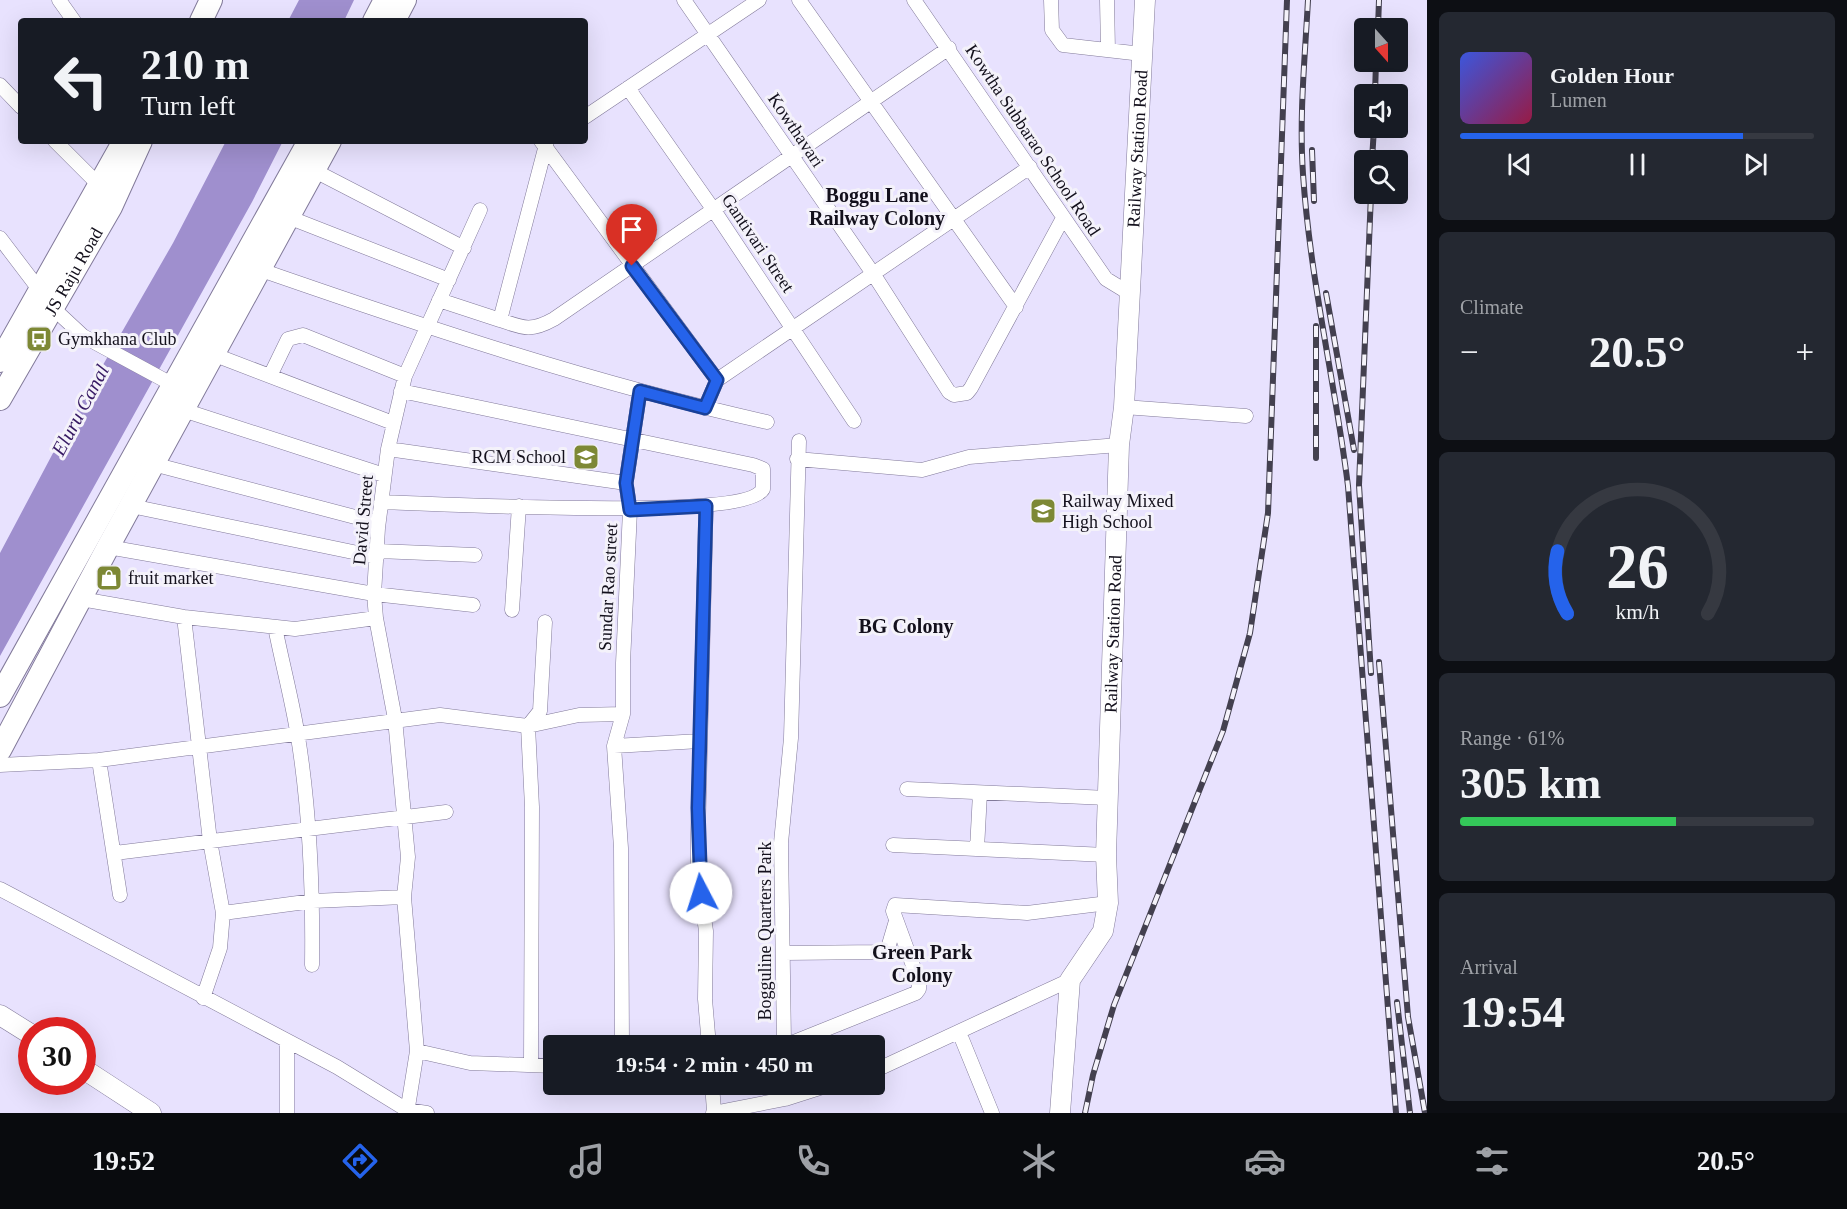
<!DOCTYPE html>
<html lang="en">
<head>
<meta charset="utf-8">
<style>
	body { margin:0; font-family:Georgia,serif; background:#242831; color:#f1f3f6; height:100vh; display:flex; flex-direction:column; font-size:22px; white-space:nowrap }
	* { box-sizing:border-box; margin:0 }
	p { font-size:20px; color:#9ea1a6 }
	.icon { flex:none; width:33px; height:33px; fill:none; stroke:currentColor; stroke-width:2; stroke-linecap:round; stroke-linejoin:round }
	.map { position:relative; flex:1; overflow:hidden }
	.sheet { display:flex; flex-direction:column; gap:12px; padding:12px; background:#0d0f14; width:420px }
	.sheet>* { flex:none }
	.guide { position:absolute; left:18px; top:18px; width:570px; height:126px; border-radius:6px; box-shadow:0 6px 24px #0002; background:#171b24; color:#f1f3f6; overflow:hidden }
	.needle { width:39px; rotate:159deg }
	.tools { position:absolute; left:1354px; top:18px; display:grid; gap:12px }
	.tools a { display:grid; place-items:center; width:54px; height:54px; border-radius:6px; background:#171b24; box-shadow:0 6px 24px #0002; font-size:30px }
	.speed { position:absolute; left:18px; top:1017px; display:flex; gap:12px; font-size:30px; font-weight:700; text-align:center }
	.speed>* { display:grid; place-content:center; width:78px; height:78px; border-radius:50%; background:#171b24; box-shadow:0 6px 24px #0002; line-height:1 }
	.speed .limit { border:9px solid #d22; background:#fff; color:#111 }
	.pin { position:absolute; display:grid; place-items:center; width:51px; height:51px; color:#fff; margin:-62px -26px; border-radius:50% 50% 50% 0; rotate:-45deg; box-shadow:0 0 6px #0007 }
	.pin .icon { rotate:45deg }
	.me { position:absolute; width:66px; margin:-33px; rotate:355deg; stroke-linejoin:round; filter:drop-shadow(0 0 4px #0008) }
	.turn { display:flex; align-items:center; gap:21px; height:126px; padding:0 24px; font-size:27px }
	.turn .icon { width:78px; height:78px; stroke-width:2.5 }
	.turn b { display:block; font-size:42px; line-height:51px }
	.big { font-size:45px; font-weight:800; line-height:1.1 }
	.sheet .widget { flex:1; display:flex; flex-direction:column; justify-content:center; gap:9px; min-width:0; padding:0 21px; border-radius:9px; background:#242831 }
	.sheet .dial { align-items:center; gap:0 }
	.dial svg { height:156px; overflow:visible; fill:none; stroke:#363941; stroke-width:7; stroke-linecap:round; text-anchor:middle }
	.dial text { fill:#f1f3f6; stroke:none }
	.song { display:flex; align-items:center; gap:18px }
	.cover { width:72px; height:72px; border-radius:9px; background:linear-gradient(135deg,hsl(230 70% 55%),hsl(340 70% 35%)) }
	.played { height:6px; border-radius:3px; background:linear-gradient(90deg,#2563eb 80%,#363941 80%) }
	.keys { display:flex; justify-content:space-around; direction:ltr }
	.heat { display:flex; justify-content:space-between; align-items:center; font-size:33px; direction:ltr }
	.charge { height:9px; border-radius:4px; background:linear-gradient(90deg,#34c759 61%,#363941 0) }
	.trip { position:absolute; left:543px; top:1035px; width:342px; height:60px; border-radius:6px; background:#171b24; box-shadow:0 6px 24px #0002; font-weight:800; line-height:60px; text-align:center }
	.tab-bar { display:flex; height:96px; justify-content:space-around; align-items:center; background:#090b0e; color:#9ea1a6 }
	.tab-bar .icon { width:42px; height:42px }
	.tab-bar .active { color:#2563eb }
	.tab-bar b { font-size:27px; color:#f1f3f6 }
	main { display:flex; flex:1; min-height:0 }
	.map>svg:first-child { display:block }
	.water { fill:#9f8fce }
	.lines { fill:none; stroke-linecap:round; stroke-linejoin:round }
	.street-casing { stroke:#827a9a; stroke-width:15 }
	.secondary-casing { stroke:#827a9a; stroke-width:21 }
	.primary-casing { stroke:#827a9a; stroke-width:24 }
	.street { stroke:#fff; stroke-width:14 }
	.secondary { stroke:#fff; stroke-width:20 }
	.primary { stroke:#fff; stroke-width:22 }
	.rail-casing { stroke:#43404f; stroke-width:6 }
	.rail { stroke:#f4f2fa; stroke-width:4; stroke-dasharray:11; stroke-linecap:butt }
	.route-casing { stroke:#184099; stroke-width:15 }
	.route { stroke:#2563eb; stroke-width:10 }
	.labels { text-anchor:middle; stroke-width:6; stroke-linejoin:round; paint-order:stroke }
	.street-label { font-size:18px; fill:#13101c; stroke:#f4f2fa }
	.poi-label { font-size:18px; fill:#13101c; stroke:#f4f2fa; text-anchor:start }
	.neighbourhood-label { font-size:20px; font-weight:bold; fill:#13101c; stroke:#f4f2fa }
	.water-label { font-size:20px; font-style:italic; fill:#361963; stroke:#f4f2fa }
</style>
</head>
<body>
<main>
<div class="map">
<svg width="1427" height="1113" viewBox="0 0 1427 1113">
	<rect width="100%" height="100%" fill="#e8e2fe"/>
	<path class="water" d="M299 0H354L344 21H288Z
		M226 141H283L252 202 0 656V553L61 438 173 243Z"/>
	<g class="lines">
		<g class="street-casing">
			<path id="street" d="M59 0 74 21
				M684 0 874 275 949 392 954 395 967 393 971 388 1063 218
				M799 0 1016 307
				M914 0 1106 279 1129 293
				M1051 0 1052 30 1063 45 1142 54
				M1107 0 1108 50
				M0 85 21 107
				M628 88 713 209 854 421
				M585 117 759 0
				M55 141 100 186
				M541 141 717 380 705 408
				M315 171 464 248
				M288 217 449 280
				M0 238 54 309 83 336 179 388
				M261 270C428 328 595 384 767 422
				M439 300 500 320 547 141
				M500 320C523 328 531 332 554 319L949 48
				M215 355 393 423
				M270 376 288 339 303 335 405 376
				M717 380 1030 167
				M1124 407 1246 416
				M183 410 384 475
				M799 441 791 738 781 843 784 1042 789 1044 916 993 919 989V982L893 911 895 905 1027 913 1108 903
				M388 449 626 483
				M797 459 922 470 969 457 1119 445
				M153 464 378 523
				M381 502C431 503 746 522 763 489V469L753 465 401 391
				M131 506 377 557
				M706 506 698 835V876L706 931 705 999 709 1046
				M108 547 374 594 473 605
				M378 551 475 555
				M81 599 184 617 295 629 376 618
				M512 610 519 506
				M184 617 210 841 223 913 220 948 203 998
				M275 627C282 662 291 696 297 731 310 808 313 888 312 965
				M614 746 700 741
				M99 760 120 895
				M0 765 99 760 440 715 528 726 579 715 623 714
				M907 789 1108 798
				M893 845 1106 855
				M977 849 980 793
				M115 853 446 812
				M0 889 337 1067 407 1110 427 1113
				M223 913 313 901 404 897
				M783 953 883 952 888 948 896 921
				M959 1032 992 1113
				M622 1046 621 848 614 746 623 714V663L630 510 626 483 640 391
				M417 1051 470 1063 554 1066
				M531 1064 532 807 528 726 540 711 545 622
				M874 1071 1070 980
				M712 1084 714 1111
				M287 1113V1043
				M407 1113 417 1051 404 897 408 857 395 719 376 618 374 594 378 528 388 449 405 376 480 210
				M713 1113 785 1099 832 1084"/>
		</g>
		<g class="secondary-casing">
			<g id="secondary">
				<path d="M0 1015 32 1035"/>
				<path d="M82 1068 151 1113"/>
				<path id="s1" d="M1060 1113 1070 980 1103 931 1108 903 1106 855 1119 445 1124 407 1145 0"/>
			</g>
		</g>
		<g class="primary-casing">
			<g id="primary">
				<path d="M201 21 211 0"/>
				<path d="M374 21 385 0"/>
				<path d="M394 21 405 0"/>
				<path d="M0 361 124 141"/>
				<path id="s2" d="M0 399 111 207 141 141"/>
				<path d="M0 696 309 141"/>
				<path d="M0 750 108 547 330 141"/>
			</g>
		</g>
		<use href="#street" class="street"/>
		<use href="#secondary" class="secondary"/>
		<use href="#primary" class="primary"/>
		<g class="rail-casing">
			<path id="rail" d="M1308 0C1305 57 1299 116 1303 174 1310 279 1335 382 1348 486L1396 1113
				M1378 28 1379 0
				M1375 94 1376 62
				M1312 150 1314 201
				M1372 160 1374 128
				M1326 293 1354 450
				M1316 326V458
				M1379 662 1408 1017 1425 1113
				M1371 673 1359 485 1371 194
				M1397 1002 1410 1113
				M1085 1113 1093 1075 1114 1005 1223 731 1250 633 1268 513 1287 0"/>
		</g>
		<use href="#rail" class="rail"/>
	</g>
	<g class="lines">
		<g class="route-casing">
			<path id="route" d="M632 266 717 380 705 408 640 391 626 483 630 510 706 506 698 808 701 893"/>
		</g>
		<use href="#route" class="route"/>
	</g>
	<defs>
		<g id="bus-square" transform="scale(1.35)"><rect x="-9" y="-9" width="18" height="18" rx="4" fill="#7d8835" stroke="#f4f2fa"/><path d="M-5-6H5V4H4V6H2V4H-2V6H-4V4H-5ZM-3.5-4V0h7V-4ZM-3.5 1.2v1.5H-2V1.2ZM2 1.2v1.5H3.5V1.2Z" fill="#fff"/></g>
		<g id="school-square" transform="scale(1.35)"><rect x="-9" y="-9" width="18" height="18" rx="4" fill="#7d8835" stroke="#f4f2fa"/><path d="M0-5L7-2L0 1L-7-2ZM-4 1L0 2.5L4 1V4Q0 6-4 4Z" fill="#fff"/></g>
		<g id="shop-square" transform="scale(1.35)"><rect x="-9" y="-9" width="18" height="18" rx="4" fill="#7d8835" stroke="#f4f2fa"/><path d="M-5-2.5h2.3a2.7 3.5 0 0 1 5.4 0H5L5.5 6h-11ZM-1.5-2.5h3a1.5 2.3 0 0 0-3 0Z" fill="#fff"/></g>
	</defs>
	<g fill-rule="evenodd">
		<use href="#bus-square" x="39" y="339"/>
		<use href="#school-square" x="586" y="457"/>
		<use href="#school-square" x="1043" y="511"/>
		<use href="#shop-square" x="109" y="578"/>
	</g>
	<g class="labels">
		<g class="street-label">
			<text transform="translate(796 130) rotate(56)" y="6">Kowthavari</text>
			<text transform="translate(1033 140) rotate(56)" y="6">Kowtha Subbarao School Road</text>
			<text dy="6" stroke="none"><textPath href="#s1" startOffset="976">Railway Station Road</textPath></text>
			<text transform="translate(758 243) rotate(56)" y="6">Gantivari Street</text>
			<text dy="6" stroke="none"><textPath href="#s2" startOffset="147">JS Raju Road</textPath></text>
			<text transform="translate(363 520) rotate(-85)" y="6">David Street</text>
			<text transform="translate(608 587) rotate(-87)" y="6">Sundar Rao street</text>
			<text dy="6" stroke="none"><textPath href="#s1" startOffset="490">Railway Station Road</textPath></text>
			<text transform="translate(765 931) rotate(-90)" y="6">Bogguline Quarters Park</text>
		</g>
		<g class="poi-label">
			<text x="58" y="345">Gymkhana Club</text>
			<text x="566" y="463" text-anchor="end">RCM School</text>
			<text x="1062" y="507">Railway Mixed<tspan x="1062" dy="21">High School</tspan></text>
			<text x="128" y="584">fruit market</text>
		</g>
		<g class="neighbourhood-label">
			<text x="877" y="202">Boggu Lane<tspan x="877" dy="23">Railway Colony</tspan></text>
			<text x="906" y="633">BG Colony</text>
			<text x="922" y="959">Green Park<tspan x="922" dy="23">Colony</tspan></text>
		</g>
		<g class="water-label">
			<text transform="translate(80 410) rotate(-62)" y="7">Eluru Canal</text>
		</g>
	</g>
</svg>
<div class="tools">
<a><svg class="needle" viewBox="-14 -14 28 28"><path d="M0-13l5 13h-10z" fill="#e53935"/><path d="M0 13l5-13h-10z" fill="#9ea1a6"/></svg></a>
<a><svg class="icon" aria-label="sound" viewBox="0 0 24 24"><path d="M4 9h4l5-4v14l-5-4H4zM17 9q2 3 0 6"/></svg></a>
<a><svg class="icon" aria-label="search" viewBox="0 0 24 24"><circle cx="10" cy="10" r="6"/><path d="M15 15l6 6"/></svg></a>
</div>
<div class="speed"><div class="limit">30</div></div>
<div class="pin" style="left:632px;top:266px;background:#d93025"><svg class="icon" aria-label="arrive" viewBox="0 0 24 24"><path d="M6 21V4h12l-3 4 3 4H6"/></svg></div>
<svg class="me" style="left:701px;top:893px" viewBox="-20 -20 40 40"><circle r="19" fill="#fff"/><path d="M0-13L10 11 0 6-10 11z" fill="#2563eb"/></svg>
<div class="trip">19:54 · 2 min · 450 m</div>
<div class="guide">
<div class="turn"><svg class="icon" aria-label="left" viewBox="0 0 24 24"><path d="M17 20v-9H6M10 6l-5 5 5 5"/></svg><div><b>210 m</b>Turn left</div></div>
</div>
</div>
<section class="sheet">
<div class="widget">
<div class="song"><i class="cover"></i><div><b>Golden Hour</b><p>Lumen</p></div></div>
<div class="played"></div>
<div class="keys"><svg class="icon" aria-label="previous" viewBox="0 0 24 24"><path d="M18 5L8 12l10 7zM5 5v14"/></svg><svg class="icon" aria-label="pause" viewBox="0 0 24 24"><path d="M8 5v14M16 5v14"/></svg><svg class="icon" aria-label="next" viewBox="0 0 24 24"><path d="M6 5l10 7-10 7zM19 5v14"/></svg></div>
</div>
<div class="widget"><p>Climate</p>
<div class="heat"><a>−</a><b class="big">20.5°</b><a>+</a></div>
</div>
<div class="widget dial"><svg viewBox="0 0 100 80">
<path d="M14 69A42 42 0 1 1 86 69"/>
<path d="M14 69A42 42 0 0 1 9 37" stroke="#2563eb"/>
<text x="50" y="56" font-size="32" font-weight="700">26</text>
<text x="50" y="72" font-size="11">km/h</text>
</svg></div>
<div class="widget"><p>Range · 61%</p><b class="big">305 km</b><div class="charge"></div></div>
<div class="widget"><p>Arrival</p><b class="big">19:54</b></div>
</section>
</main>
<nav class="tab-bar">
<b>19:52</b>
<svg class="icon active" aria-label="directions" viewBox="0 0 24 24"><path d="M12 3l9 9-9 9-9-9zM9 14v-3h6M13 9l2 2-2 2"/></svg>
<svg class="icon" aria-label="music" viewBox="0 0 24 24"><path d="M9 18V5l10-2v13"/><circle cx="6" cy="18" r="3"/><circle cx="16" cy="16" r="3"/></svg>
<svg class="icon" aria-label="phone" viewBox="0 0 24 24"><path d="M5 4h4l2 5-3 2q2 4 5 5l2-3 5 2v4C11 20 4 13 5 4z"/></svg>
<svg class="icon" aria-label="climate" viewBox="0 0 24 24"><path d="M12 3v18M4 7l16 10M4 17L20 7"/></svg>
<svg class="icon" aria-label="car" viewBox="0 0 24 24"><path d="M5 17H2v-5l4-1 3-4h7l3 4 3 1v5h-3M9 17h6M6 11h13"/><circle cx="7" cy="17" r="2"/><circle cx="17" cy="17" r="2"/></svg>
<svg class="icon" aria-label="filters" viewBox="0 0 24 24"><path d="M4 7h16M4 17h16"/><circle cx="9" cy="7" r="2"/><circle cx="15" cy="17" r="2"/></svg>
<b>20.5°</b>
</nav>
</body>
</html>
